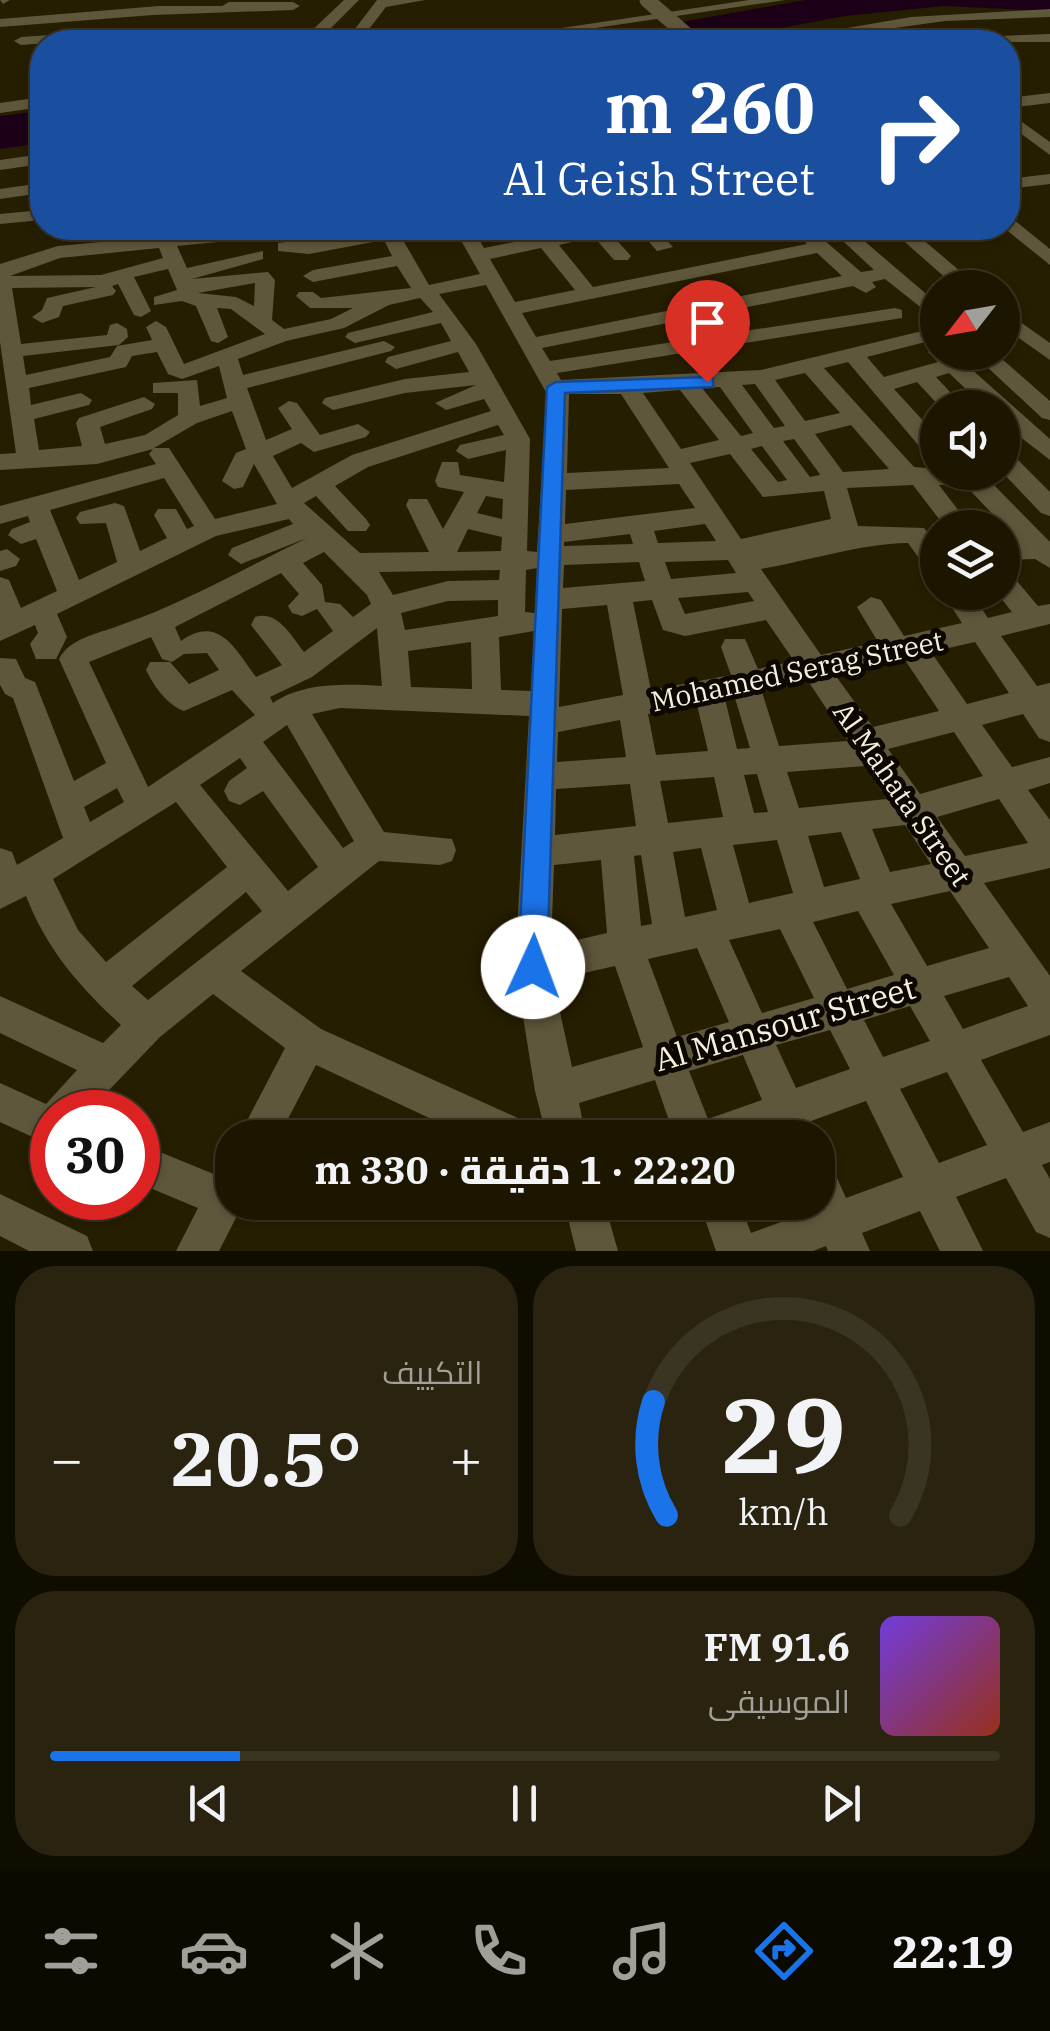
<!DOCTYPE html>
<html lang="ar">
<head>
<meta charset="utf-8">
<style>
	body { margin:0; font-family:"IBM Plex Serif",Cairo,serif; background:#29230f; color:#f1f3f6; direction:rtl; height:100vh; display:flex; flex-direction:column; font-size:38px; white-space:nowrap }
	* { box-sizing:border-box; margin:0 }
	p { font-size:32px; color:#a09f99 }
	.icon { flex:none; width:55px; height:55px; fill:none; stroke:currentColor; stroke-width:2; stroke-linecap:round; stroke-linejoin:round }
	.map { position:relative; height:1251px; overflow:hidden; direction:ltr }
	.panel { display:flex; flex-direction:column; gap:15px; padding:15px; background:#0f0c00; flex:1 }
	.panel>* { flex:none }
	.hud { position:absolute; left:30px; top:30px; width:990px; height:210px; border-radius:40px; box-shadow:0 2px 8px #0004,0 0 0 2px #3a3522; direction:rtl; background:#1a4fa0; color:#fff; overflow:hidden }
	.needle { width:65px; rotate:239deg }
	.buttons { position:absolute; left:920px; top:270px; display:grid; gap:20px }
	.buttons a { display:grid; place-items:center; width:100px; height:100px; border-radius:50%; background:#1c1600; box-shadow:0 2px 8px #0004,0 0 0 2px #3a3522; font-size:50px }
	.speed { position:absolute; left:30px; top:1090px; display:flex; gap:20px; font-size:50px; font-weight:700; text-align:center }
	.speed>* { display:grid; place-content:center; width:130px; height:130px; border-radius:50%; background:#1c1600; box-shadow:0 2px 8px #0004,0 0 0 2px #3a3522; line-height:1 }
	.speed .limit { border:15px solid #d22; background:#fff; color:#111 }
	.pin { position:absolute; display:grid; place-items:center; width:85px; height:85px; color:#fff; margin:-102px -42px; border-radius:50% 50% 50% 0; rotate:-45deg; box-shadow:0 0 10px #0007 }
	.pin .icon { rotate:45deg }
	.me { position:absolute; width:110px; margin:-55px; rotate:2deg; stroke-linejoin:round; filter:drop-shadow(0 0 8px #0008) }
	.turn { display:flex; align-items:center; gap:35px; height:210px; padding:0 40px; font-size:45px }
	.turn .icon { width:130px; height:130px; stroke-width:2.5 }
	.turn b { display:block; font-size:70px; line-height:85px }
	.big { font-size:75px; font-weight:800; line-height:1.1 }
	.panel .tile { flex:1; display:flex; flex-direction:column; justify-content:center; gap:15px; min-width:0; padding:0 35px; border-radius:40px; background:#29230f }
	.panel .dial { align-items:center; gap:0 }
	.dial svg { height:260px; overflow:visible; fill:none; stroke:#3a3522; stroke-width:7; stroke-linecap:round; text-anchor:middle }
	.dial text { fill:#f1f3f6; stroke:none }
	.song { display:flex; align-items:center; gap:30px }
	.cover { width:120px; height:120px; border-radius:15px; background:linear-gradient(135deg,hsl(260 70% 55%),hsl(10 70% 35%)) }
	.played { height:10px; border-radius:5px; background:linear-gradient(90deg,#1a73e8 20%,#3a3522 20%) }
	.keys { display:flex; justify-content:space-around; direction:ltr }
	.heat { display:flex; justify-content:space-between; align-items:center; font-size:55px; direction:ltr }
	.panel .tiles { flex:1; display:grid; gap:15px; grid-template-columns:1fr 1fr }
	.tile:last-child { grid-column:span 2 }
	.trip { position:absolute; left:215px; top:1120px; width:620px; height:100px; border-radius:40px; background:#1c1600; box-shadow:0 2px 8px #0004,0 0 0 2px #3a3522; font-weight:800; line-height:100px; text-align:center; direction:rtl }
	.menu { display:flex; height:160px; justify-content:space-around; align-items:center; background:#0b0900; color:#a09f99 }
	.menu .icon { width:70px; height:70px }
	.menu .selected { color:#1a73e8 }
	.menu b { font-size:45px; color:#f1f3f6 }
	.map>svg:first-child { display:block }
	.water { fill:#1b0017 }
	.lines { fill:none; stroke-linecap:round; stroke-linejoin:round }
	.minor { fill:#5f573b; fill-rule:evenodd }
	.minor-bridge { stroke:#5f573b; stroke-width:15 }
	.route { fill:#1a73e8; stroke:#114b97; stroke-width:2.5 }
	.labels { text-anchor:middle; stroke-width:10; stroke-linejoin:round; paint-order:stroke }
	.street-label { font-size:28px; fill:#f4f0dd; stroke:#0c0801 }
	.near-street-label { font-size:32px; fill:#f4f0dd; stroke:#0c0801 }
</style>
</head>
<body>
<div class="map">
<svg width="1050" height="1251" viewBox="0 0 1050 1251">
	<rect width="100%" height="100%" fill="#261e00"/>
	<path class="water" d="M805 0H1050V11L944 6 845 16 705 42H691L670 24Z
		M42 111V143L0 149V116Z"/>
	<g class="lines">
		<path class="minor" d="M0 0H10L3 4Z
			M344 0H359L323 36 338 37V42L143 41 150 37 306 36Z
			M377 0H425L386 7 359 42H345Z
			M749 0H785L501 42H467Z
			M229 2H293L300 6 293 10 153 15 0 27V19L159 6H222Z
			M1050 9V17L945 21 794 42H766L911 17Z
			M121 30 126 37 21 45 14 41 21 37Z
			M1050 34V42H931L938 38Z
			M1050 93V103L1008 108V98Z
			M42 97V107L0 113V103Z
			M1008 112 1050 142V155L1008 124Z
			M42 154V164L0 170V160Z
			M1050 174V184L1008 189V179Z
			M42 183V193L0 199V189Z
			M42 210V220L0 224V214Z
			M1008 215 1050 249V265L1004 228Z
			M248 228H308L299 234 177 246 187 268 263 251V259L192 279 268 272 275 280 272 320 284 329 331 319 353 308H310L296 296 299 292H313L321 298 411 288 397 266 313 282 303 276 313 270 392 256 384 240 309 254 278 251V243L396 228 429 285 480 274 454 228H472L484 248 534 238 530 233 539 228 551 235 587 228H622L611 234 631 256 628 260H614L594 237 559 245 593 287 807 244 791 228H810L861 272 874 270 829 228H849L938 304V321L885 279 872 282 876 287 866 293 853 286 542 348 550 361 895 308 902 310V318L557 373 561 380 761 370 922 331 929 333V341L867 357 884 377 938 362 928 352 938 346V352H952L1050 439V460L1002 423V408H986L949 373 936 377 965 408H941L917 382 894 389 938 437V461L930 459 848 362 824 368 914 467 938 469V472H981L1050 542V568L1035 559 1002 560V542L1018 541 965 485H939L972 528H946L913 485 847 488 858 526 924 528 938 545V574L929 572 908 543C859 544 812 560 761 569L821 655 878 642 857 607 871 597 881 600 904 636 962 623 942 592H970L988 618 1012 612 996 592H1002V571L1011 574 1038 606 1050 604V624L1001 636 1037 686 1050 683V742L1039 738 1023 714 982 725 1012 767 1050 757V783L1028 790 1050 820V868L984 883 1050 976V1035L981 1060 1023 1132 1050 1122V1162L1042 1165 1050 1179V1238L1036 1232 1006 1178 956 1197 983 1251H940L920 1211 862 1233 870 1251H828L826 1246 813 1251H716L699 1202H739L751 1233 811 1211 807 1202H818V1161L832 1167 846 1198 903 1177 866 1101 811 1121 817 1138H778L776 1134 766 1138H675L655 1080 579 1103 586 1138H547L535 1091 515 967 529 716 340 708 312 714 384 832 452 839 456 850 452 861 440 865 379 861 241 971 321 1029 531 1124 536 1138H472L316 1065 278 1138H238L285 1048 213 994 160 1037 88 1112H52V1146L0 1122V1083L46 1104 77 1070 0 1033V996L103 1043 121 1025C79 986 47 950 26 896L0 909V848L12 852 17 865 63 838 13 698 5 694 0 685V658L16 659 25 678 35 682 74 781 106 763 59 659C70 638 97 634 118 626 183 604 245 568 307 538L241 564 228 555 232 548 293 524 289 519 216 536 57 614 67 637 56 659H36L30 644 38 633 35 625 0 641V577L9 580 21 608 57 591 36 539 21 544 8 535 12 529 30 522 28 516 0 524V506L156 464 149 454 153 449 97 464 0 470V454L16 453 0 342V264L58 246ZM159 248 163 258 101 275 10 276 60 258ZM541 248 575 290 515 302 490 259ZM817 253 842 276 536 337 522 313ZM168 269 177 290 154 297V305L182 301 196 306 211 341 218 343 228 337 217 308 231 309 265 334 184 364 166 327 156 321 146 327 152 340 117 346 110 357 26 375 23 356 119 345 128 337 127 329 117 323 110 325 107 335 21 344 12 288 96 287 47 298 42 310 32 317 42 323 59 317 63 306 113 295 116 291 112 286 118 284 134 315 141 317 151 311 134 277ZM255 283 254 306 236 297 198 293ZM486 285 547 394 537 552 527 551 530 439 476 344 439 294ZM420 298 433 312 348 333 345 337 355 343 441 323 451 341 388 357 385 362 396 369 458 352 469 372 405 379 325 398 322 403 333 410 405 393 476 385 435 403 446 410 484 399 491 411 352 455 292 488 273 456 301 443 314 452 366 437 370 432 358 424 320 435 297 403 289 401 278 408 292 429 266 440 247 388 391 351 395 347 384 341 243 375 238 359 286 341 344 328 389 305ZM157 352 168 374 182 379 219 366 227 398 200 406 197 380 153 383V393H178V415L145 435 105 444 100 427 152 409 155 404 144 397 79 418 76 423 82 446 39 450 34 419 89 405 92 400 81 393 31 405 29 388 126 367 132 356ZM805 373 840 413 805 421 775 380ZM755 384 785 426 774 428 742 385ZM720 387 753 433 741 436 702 388ZM680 390 719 440 681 449 643 393ZM569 394H621L669 468 567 473ZM232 411 246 449 236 453 222 481 234 489 243 487 254 464 277 504 215 519 169 448H154L197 423ZM498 425 504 435 460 445 456 451 468 459 506 450 504 482 460 475 458 462H442L435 481 438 487 464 492 443 529 427 499H409L406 505 429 552 360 553 304 503 316 496 348 531H366L370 525 366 519 335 486 368 467ZM851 425 889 469 843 472 815 434ZM794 439 819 473 820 475 810 477 783 441ZM762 446 787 480 778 482 751 449ZM730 454 763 497 824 491 831 519 741 539 690 463ZM164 478 194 526 187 529 176 509H158L154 515 167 538 140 551 124 506 115 503 80 512 76 518 80 524 106 523 117 562 79 580 50 510ZM679 484 695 508 565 524 566 490ZM486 496 503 499 502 519 477 513ZM705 524 716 541 658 543 654 531ZM468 529 502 537 501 551 457 552ZM630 534 633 544 564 546V542ZM324 552 367 595 371 604 353 617 340 604 325 602 322 585 303 563ZM728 560 736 573 671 579 665 562ZM639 562 645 581 563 588 564 565ZM537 568 535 613 525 612 526 570ZM500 570 499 580 448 581 393 595 379 572ZM281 573 299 594 288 606 292 613 302 616 317 609 333 631 304 652C291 636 278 610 255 617L251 625 282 665 256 677C235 649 219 614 181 641L175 627ZM748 592 754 601 685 614 678 598ZM498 600V616L405 630 401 613 448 601ZM652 600 663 630 685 636 766 620 794 661 758 669 745 639H725L721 647 731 675 651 690 633 602ZM607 605 623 695 559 707 562 609ZM377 628 382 686C347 684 303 682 273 703L270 697 312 677ZM534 631 531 691 501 690 499 637ZM151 637 162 659 172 662 184 654 207 653 219 670 189 684 170 662H150L146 670C154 686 167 705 184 711L232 690 255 715 148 787 89 662ZM471 642 472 689 411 687 408 651ZM975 642 1009 693 967 704 931 652ZM905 660 939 711 873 727 835 675ZM808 681 848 741 779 746 762 692ZM735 698 750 748 737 749 725 699ZM697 705 708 751 656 755 648 714ZM620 720 626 757 557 762 558 732ZM287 725 354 841 343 848 263 742ZM954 732 983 776 920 794 888 749ZM240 758 247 768 229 781 224 791 229 801 240 805 263 791 318 867 288 891 200 785ZM865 766 887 799 799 808 787 772ZM757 774 768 812 754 813 744 775ZM714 777 723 817 668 823 660 781ZM630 784 636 826 555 835 556 789ZM117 788 124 802 90 822 84 807ZM999 799 1028 843 965 856 937 817ZM176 802 227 867 106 962 78 930 53 879ZM905 825 931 864 890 872 872 829ZM841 832 860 879 824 887 808 836ZM777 840 793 893 749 903 733 845ZM701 848 717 910 685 917 673 852ZM641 855 652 924 641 926 634 856ZM601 860 607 933 551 946 554 865ZM950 891 989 948 927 966 891 904ZM246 892 262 911 148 1000 132 986ZM858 911 894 975 847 989 813 922ZM780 929 814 998 762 1013 729 940ZM697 948 729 1022 677 1037 648 959ZM615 966 643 1047 572 1067 553 980ZM1009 977 1028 1006 963 1029 944 996ZM910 1006 930 1041 883 1057 864 1020ZM830 1030 850 1069 796 1088 776 1045ZM743 1055 762 1100 708 1119 689 1071ZM947 1072 987 1145 939 1163 900 1089Z
			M637 228H656L673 247 657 251Z
			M694 228H713L720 236 704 240Z
			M741 228H761L766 234 757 240Z
			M889 228H952L921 238 980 288H957Z
			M1002 309 1050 343V360L1002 326Z
			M971 352H994L1050 401V420L1042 418Z
			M1002 450 1010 452 1050 492V516L1041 513 1002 472Z
			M7 549 20 559 16 566 0 571V551Z
			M138 1143 216 1175 232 1165V1202H244L219 1251H176L198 1208 138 1183Z
			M0 1194 87 1236 93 1251H29L0 1236Z
			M564 1202H604L618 1251H576Z"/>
		<path class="minor-bridge" d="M647 0 695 42"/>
	</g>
	<path class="route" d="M707 377 713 378V387L565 393 547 967 543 978 533 982 522 978 518 967 547 387 556 382Z"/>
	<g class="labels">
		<g class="street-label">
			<text transform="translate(797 671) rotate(-12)" y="10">Mohamed Serag Street</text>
			<text transform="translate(902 794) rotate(55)" y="10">Al Mahata Street</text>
		</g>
		<g class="near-street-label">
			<text transform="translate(785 1024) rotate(-16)" y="11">Al Mansour Street</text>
		</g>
	</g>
</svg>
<div class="buttons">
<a><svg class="needle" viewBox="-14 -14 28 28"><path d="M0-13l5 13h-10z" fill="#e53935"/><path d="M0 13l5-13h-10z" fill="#a09f99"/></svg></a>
<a><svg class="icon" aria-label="sound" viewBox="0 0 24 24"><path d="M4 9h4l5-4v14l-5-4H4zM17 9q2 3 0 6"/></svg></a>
<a><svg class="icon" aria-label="layers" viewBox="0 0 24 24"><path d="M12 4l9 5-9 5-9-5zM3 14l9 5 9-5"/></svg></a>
</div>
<div class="speed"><div class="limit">30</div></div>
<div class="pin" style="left:707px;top:382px;background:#d93025"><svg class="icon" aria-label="arrive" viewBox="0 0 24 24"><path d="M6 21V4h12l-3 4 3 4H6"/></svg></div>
<svg class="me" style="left:533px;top:967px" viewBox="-20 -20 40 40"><circle r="19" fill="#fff"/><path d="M0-13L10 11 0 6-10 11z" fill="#1a73e8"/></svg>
<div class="trip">22:20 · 1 دقيقة · 330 m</div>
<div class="hud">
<div class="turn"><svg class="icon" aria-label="right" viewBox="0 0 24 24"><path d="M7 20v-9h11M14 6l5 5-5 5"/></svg><div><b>260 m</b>Al Geish Street</div></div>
</div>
</div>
<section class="panel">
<div class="tiles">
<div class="tile dial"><svg viewBox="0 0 100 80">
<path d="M14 69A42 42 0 1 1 86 69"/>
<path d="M14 69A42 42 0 0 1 10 34" stroke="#1a73e8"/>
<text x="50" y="56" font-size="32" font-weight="700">29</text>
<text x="50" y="72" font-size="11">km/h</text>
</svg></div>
<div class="tile"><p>التكييف</p>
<div class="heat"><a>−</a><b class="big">20.5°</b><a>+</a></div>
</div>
<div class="tile">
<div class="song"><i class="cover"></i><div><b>91.6 FM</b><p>الموسيقى</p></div></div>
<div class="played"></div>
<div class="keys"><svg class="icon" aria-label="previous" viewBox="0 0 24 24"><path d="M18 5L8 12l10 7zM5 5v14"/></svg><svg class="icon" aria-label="pause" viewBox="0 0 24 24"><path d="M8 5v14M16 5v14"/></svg><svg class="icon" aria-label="next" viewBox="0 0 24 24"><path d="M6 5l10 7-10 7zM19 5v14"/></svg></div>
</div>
</div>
</section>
<nav class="menu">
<b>22:19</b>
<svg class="icon selected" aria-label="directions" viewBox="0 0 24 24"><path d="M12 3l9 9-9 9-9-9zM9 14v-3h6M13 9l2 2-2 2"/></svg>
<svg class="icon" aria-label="music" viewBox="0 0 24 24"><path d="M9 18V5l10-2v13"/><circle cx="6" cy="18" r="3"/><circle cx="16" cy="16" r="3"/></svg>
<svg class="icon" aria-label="phone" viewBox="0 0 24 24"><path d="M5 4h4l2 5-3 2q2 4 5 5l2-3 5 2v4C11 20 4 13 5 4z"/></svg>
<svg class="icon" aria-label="climate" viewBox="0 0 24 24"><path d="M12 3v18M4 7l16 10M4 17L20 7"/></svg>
<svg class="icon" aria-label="car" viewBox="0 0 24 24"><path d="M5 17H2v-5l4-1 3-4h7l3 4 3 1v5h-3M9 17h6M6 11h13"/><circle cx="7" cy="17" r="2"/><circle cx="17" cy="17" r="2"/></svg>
<svg class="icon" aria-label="filters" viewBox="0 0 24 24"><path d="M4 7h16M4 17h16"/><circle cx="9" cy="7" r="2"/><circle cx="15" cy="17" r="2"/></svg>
</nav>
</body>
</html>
